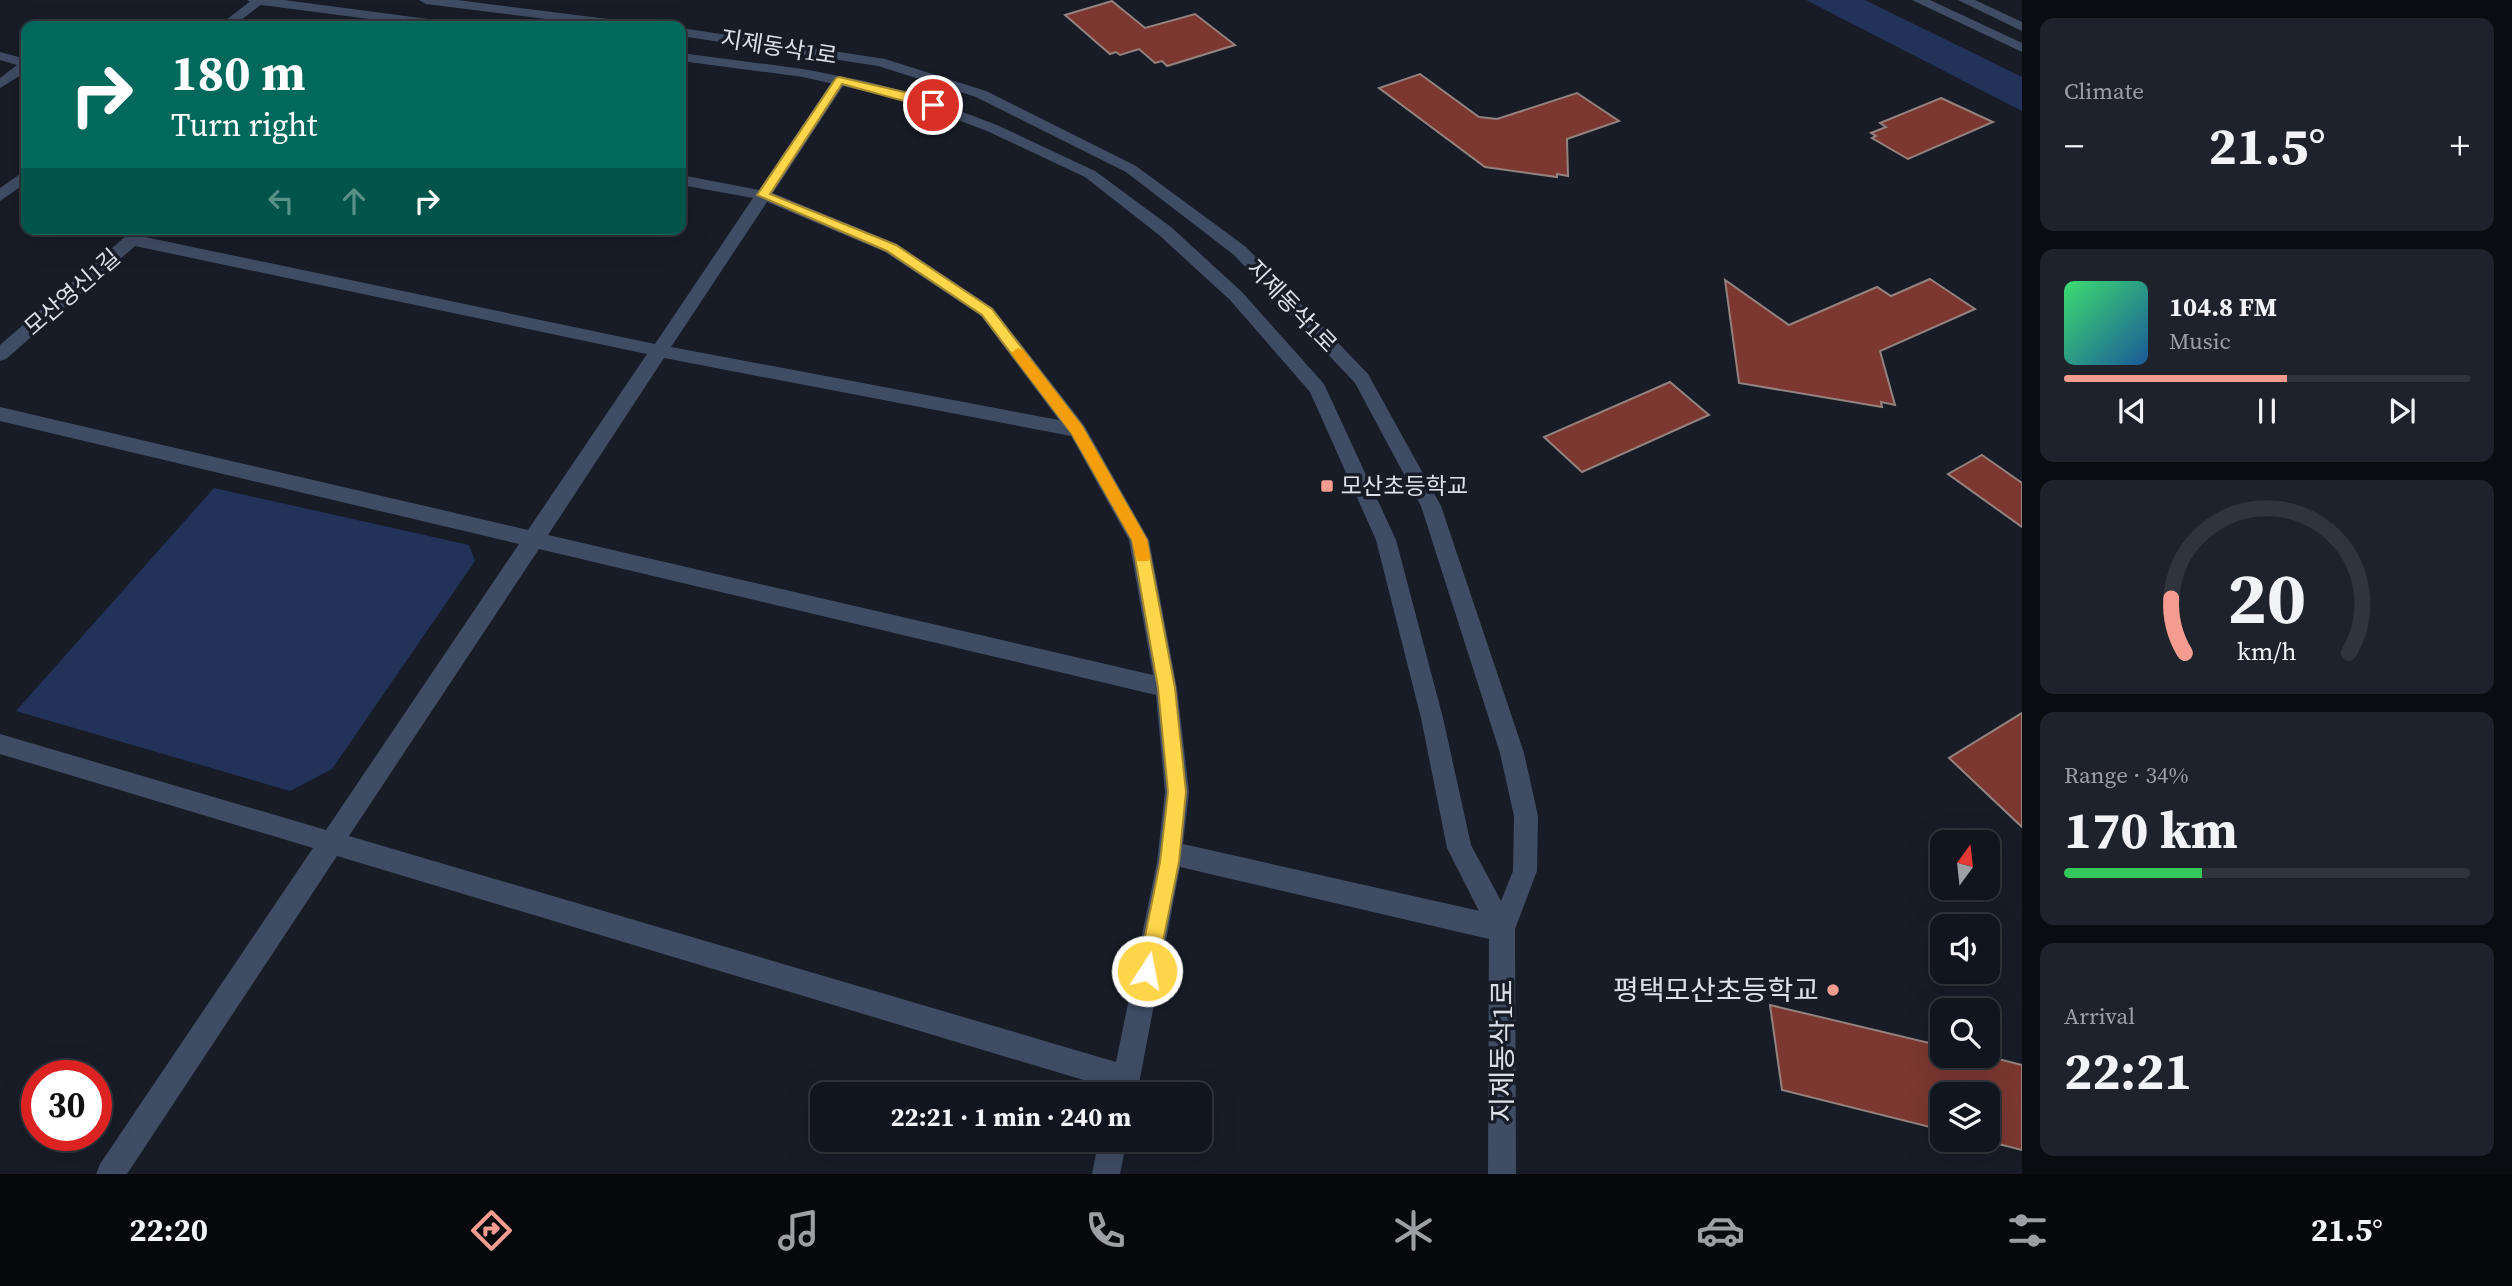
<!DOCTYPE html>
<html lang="en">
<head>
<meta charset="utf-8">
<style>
	body { margin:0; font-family:"Source Serif 4","Noto Sans KR",serif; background:#1e222a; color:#f1f3f6; height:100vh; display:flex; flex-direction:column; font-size:26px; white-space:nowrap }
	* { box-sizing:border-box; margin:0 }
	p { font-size:23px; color:#9c9fa4 }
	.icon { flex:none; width:38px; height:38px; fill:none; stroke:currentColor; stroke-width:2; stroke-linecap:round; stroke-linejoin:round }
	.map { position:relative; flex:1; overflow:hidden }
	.drawer { display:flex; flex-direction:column; gap:18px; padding:18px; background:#090c10; width:490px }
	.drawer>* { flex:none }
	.banner { position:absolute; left:21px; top:21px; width:665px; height:214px; border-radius:14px; box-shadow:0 7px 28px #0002,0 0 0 2px #30343b; background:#00695c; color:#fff; overflow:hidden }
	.needle { width:46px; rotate:15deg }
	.tools { position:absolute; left:1930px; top:830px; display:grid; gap:14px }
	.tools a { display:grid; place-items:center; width:70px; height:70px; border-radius:14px; background:#11151d; box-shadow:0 7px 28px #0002,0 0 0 2px #30343b; font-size:35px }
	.speed { position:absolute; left:21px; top:1060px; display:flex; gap:14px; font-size:35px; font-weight:700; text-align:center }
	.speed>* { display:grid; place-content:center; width:91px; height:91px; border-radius:50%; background:#11151d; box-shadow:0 7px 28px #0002,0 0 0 2px #30343b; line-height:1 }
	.speed .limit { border:10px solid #d22; background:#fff; color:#111 }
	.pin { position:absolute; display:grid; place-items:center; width:60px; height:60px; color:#fff; margin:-30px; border:4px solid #fff; border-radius:50%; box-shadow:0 2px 7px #0007 }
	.me { position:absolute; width:77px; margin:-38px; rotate:11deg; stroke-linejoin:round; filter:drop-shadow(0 0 5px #0008) }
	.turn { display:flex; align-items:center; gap:24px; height:147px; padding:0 35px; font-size:32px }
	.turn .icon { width:91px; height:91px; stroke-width:2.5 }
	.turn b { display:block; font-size:49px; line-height:60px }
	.lanes { display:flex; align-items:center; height:66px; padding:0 35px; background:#0003; justify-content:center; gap:35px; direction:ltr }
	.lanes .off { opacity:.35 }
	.big { font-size:52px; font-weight:700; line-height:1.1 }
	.drawer .card { flex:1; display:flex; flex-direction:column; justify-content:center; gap:10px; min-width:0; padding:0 24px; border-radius:14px; background:#1e222a }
	.drawer .dial { align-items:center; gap:0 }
	.dial svg { height:182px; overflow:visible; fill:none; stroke:#30343b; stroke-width:7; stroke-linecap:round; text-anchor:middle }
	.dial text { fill:#f1f3f6; stroke:none }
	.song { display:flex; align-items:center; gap:21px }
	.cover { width:84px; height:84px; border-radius:10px; background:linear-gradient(135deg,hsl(140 70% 55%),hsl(210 70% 35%)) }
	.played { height:7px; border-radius:4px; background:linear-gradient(90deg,#f59c91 55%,#30343b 55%) }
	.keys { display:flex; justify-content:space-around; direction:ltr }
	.heat { display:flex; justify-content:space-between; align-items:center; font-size:38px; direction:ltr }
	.charge { height:10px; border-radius:5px; background:linear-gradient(90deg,#34c759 34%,#30343b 0) }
	.trip { position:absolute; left:810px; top:1082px; width:402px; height:70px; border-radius:14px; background:#11151d; box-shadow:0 7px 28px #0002,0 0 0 2px #30343b; font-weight:700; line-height:70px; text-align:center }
	.dock { display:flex; height:112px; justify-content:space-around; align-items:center; background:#07080c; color:#9c9fa4 }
	.dock .icon { width:49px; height:49px }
	.dock .selected { color:#f59c91 }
	.dock b { font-size:32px; color:#f1f3f6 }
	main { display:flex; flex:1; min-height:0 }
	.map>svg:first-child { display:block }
	.green { fill:#223258 }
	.building { fill:#7b3730; stroke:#94827f; stroke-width:2 }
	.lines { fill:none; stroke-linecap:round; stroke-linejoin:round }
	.minor { fill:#404c64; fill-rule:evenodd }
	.tertiary { fill:#404c64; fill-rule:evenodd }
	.route { fill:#ffd54a; stroke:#a68a30; stroke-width:2 }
	.slow { fill:#f59e0b }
	.poi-dot { fill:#f59c91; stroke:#171c27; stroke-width:2.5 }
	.labels { text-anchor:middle; stroke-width:7; stroke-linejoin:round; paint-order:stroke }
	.street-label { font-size:23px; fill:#dce0e8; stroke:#171c27 }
	.poi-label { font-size:23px; fill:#dce0e8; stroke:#171c27; text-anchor:start }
	.near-poi-label { font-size:28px; fill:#dce0e8; stroke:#171c27; text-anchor:end }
	.near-street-label { font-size:28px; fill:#dce0e8; stroke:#171c27 }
</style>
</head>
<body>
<main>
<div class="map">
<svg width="2022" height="1174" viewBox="0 0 2022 1174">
	<rect width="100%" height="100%" fill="#171c27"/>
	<path class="green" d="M1806 0H1865L2022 77V111Z
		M214 488 469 545 475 561 332 769 290 791 16 711Z"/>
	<path class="building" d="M1112 1 1145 28 1195 14 1235 45 1167 66 1162 61 1155 63 1139 49 1120 55 1116 52 1110 54 1065 15Z
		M1420 74 1479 117 1497 119 1577 93 1619 121 1567 139 1568 176 1557 174V177L1485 167 1379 88Z
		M1941 98 1993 122 1908 159 1872 138 1876 136 1871 133 1886 127 1880 123Z
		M1930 279 1975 309 1880 351 1895 405 1881 402 1882 407 1739 383 1725 280 1789 325 1877 287 1891 296Z
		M1670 382 1709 415 1582 472 1544 437Z
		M1982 455 2022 483V527L1948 474Z
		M2022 713V827L1949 758Z
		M1770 1005 1942 1046V1055H1983L2022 1065V1150L1979 1139H1988V1094H1942V1130L1782 1090Z"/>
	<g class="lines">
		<path class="minor" d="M252 0H267L233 26H218Z
			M0 52 26 59V72L0 88V78L17 65 0 60Z
			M840 76 847 80 773 193 897 244 993 308 1084 425 1149 540 1177 688 1189 792 1183 844 1502 916 1511 920 1515 929 1511 938 1502 942 1180 867 1137 1094H1109L1110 1088 337 856 127 1174H96L100 1164 313 848 0 754V734L326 830 519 544 0 421V407L528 530 647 354 135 246 6 359 0 361V345L134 229H147L149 232 145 237 655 344 753 198 681 185V175L759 190 835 77ZM767 202 885 252 981 316 1059 420 671 347ZM664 358 1071 436 1129 540 1153 675 548 535ZM539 549 1156 695 1165 792 1157 862 1116 1062 349 836Z
			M26 170V183L0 201V188Z
			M1099 1139H1127L1120 1174H1092Z"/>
		<path class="tertiary" d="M247 0H284L451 22 458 26H423L254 4Z
			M419 0H457L632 22 639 26H602L426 4Z
			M1912 0H1930L2022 43V52Z
			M1958 0H1975L2022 22V31Z
			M681 28 885 59 986 91 1136 166 1246 247 1368 374 1441 506 1524 753 1538 816 1537 871 1515 929 1516 1174H1488L1489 931 1447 848 1421 718 1376 540 1310 392 1230 300 1159 235 1085 177 987 131 908 101 803 77 681 61V53L803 69 865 81 918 95 997 125 1095 171 1171 227 1242 292 1324 384 1396 540 1443 718 1471 845 1501 901 1513 871 1514 816 1500 753 1421 506 1355 383 1234 255 1126 172 976 97 878 66 681 36Z"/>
	</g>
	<path class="route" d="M839 77 917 95 938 105 933 109 842 84 770 194 896 245 992 309 1082 426 1147 540 1175 688 1186 792 1179 862 1157 971 1155 978 1147 981 1140 978 1138 971 1160 862 1168 792 1158 688 1132 540 1072 434 982 315 887 251 757 195 836 78Z"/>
	<path class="slow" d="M1018 348 1023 350 1082 426 1147 540 1150 557 1148 561H1137L1132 540 1072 434 1011 353Z"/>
	<g class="poi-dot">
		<rect x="1320" y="479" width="14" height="14" rx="3.5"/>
		<circle cx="1833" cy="990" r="7"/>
	</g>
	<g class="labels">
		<g class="street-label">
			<text transform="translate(779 47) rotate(9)" y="8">지제동삭1로</text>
			<text transform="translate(72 292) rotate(-41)" y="8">모산영신1길</text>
			<text transform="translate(1292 306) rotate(46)" y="8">지제동삭1로</text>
		</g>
		<g class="poi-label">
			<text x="1341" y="494">모산초등학교</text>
		</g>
		<g class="near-poi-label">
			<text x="1819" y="1000">평택모산초등학교</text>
		</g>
		<g class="near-street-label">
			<text transform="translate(1502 1051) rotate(-90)" y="10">지제동삭1로</text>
		</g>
	</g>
</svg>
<div class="tools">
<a><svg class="needle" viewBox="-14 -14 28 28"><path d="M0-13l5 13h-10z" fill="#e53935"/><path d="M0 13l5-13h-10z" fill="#9c9fa4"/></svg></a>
<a><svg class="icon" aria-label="sound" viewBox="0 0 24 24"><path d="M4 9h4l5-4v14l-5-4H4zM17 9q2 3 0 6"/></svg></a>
<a><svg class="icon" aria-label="search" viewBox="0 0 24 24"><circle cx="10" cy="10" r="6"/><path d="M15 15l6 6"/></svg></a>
<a><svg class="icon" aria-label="layers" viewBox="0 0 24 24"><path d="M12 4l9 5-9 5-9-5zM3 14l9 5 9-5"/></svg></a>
</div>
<div class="speed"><div class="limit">30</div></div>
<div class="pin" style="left:933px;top:105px;background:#d93025"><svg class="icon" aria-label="arrive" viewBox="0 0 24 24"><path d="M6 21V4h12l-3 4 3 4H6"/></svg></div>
<svg class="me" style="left:1147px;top:971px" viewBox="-20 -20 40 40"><circle r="17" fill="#ffd54a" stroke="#fff" stroke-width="3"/><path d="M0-11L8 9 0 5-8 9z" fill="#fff"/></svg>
<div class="trip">22:21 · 1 min · 240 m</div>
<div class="banner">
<div class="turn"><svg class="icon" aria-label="right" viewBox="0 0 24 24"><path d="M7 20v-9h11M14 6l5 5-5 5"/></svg><div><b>180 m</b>Turn right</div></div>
<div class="lanes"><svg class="icon off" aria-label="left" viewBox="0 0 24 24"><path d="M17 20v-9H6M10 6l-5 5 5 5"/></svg><svg class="icon off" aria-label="ahead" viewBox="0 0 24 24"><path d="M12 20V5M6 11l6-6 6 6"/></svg><svg class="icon" aria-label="right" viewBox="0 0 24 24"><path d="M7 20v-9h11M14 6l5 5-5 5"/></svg></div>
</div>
</div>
<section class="drawer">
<div class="card"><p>Climate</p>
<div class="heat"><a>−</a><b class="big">21.5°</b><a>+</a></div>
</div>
<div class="card">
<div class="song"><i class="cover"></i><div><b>104.8 FM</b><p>Music</p></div></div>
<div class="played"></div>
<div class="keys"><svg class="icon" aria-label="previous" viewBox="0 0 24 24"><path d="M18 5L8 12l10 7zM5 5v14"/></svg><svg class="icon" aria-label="pause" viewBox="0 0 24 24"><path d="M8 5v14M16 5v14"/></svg><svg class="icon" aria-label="next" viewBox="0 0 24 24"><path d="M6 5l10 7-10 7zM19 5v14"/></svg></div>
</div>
<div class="card dial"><svg viewBox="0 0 100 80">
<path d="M14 69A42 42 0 1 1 86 69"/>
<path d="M14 69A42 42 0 0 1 8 45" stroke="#f59c91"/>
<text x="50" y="56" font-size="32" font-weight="700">20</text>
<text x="50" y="72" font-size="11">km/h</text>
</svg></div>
<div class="card"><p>Range · 34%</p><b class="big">170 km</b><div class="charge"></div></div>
<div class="card"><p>Arrival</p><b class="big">22:21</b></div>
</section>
</main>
<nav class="dock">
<b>22:20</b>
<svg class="icon selected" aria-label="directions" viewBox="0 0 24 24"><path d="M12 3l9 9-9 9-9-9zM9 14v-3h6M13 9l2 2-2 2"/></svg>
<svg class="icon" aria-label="music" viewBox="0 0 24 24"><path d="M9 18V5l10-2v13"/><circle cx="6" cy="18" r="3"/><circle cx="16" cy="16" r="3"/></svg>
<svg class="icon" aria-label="phone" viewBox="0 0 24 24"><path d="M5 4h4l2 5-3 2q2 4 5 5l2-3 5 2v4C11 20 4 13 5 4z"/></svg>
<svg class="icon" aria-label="climate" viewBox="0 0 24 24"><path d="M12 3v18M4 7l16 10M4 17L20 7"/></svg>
<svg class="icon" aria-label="car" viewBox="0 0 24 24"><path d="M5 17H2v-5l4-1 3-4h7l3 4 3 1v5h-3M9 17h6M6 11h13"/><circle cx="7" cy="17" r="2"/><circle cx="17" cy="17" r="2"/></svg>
<svg class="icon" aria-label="filters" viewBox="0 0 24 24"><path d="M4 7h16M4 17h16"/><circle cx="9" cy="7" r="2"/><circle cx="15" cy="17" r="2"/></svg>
<b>21.5°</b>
</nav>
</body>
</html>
